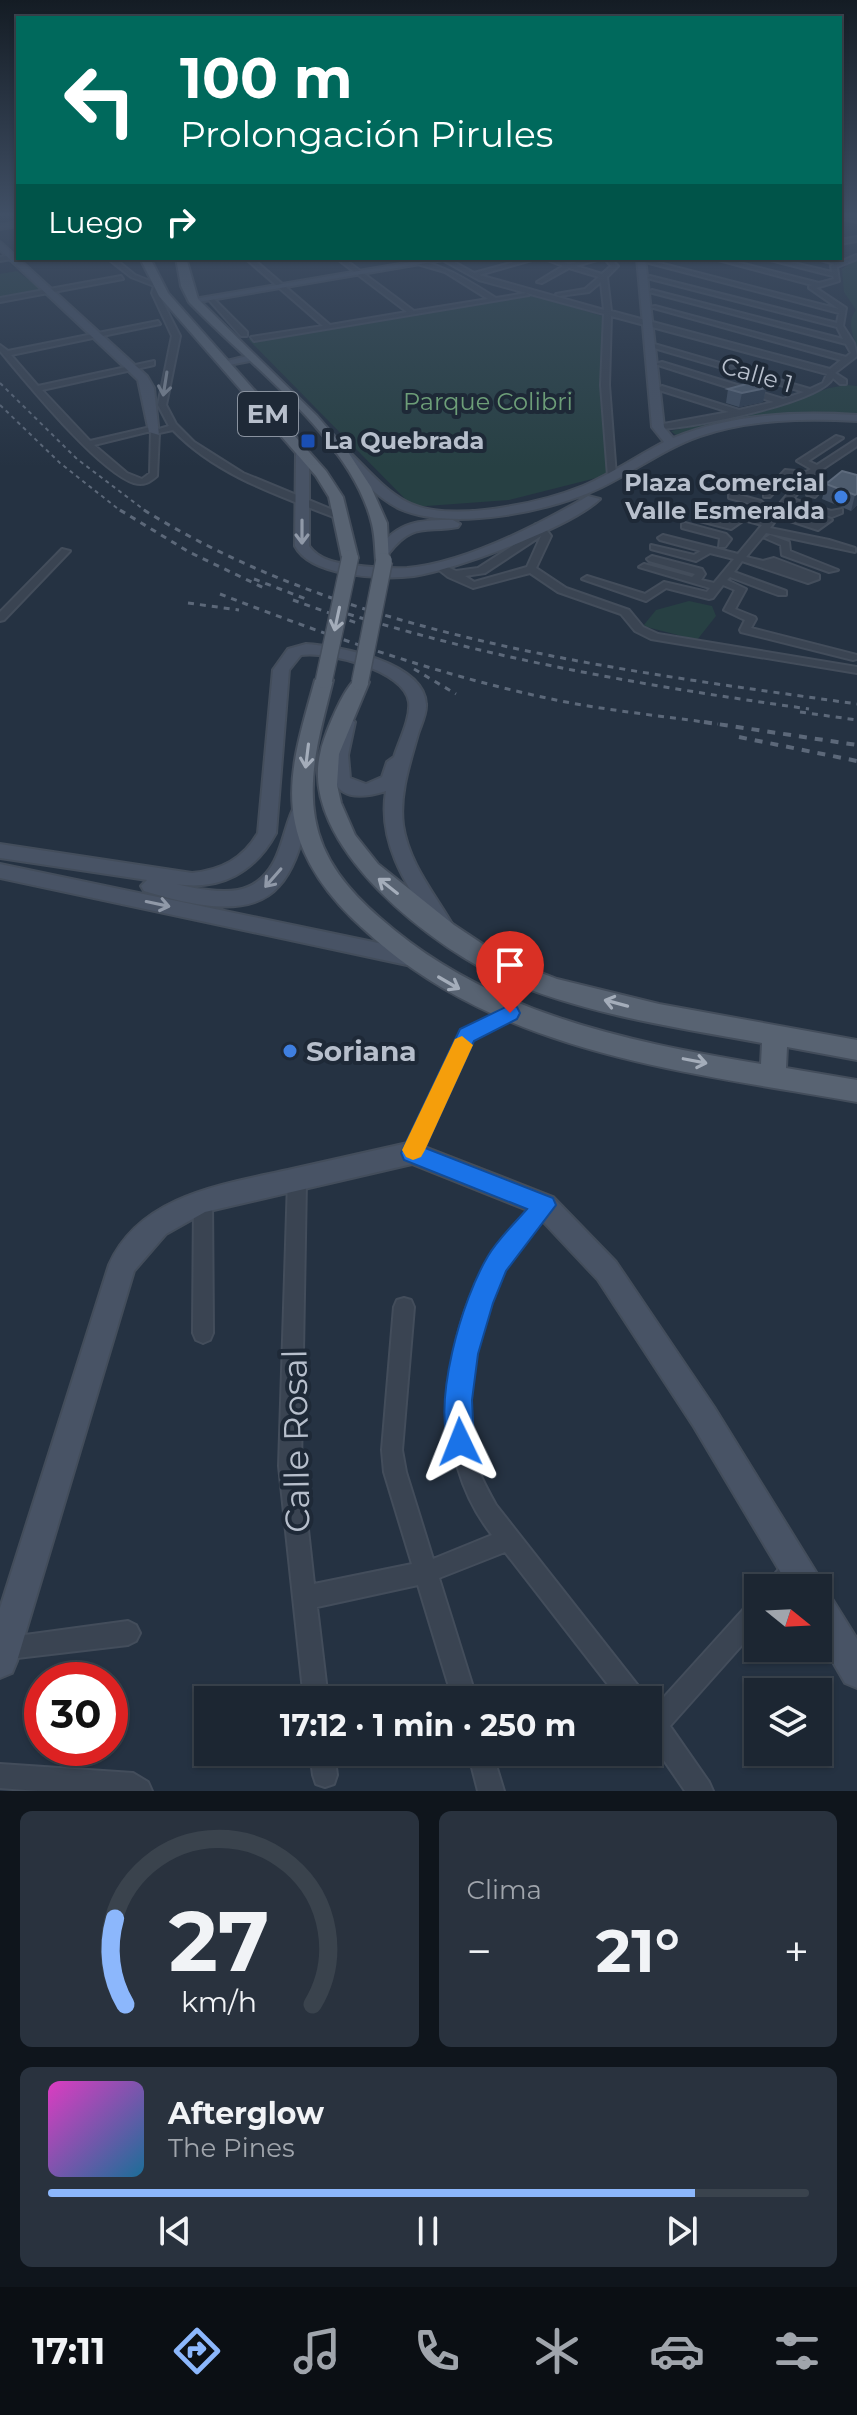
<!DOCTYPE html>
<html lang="es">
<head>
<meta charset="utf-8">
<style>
	body { margin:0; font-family:Montserrat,sans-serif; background:#29323e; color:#f1f3f6; height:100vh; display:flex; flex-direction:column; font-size:30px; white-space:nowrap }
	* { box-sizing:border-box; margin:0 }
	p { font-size:26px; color:#a0a5ac }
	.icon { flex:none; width:44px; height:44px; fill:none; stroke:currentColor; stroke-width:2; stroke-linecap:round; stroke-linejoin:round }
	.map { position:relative; height:1791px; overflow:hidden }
	.side { display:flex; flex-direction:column; gap:20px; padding:20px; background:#0f151c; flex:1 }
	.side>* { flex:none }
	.top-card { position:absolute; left:16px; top:16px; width:826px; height:244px; border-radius:0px; box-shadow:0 2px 6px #0004,0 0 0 2px #3a434d; background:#00695c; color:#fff; overflow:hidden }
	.needle { width:52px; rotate:108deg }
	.fabs { position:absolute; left:744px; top:1574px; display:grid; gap:16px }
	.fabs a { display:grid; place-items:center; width:88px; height:88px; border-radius:0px; background:#1c2632; box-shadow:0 2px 6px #0004,0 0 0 2px #3a434d; font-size:40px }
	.speed { position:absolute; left:24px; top:1662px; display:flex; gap:16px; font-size:40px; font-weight:700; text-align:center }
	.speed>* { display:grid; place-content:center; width:104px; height:104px; border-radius:50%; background:#1c2632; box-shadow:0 2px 6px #0004,0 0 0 2px #3a434d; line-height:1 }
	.speed .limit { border:12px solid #d22; background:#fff; color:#111 }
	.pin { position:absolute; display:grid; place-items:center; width:68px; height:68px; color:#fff; margin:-82px -34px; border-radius:50% 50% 50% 0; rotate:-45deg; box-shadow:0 0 8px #0007 }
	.pin .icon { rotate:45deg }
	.me { position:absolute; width:88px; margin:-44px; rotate:358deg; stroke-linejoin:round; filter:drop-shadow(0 0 6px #0008) }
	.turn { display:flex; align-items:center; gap:28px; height:168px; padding:0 32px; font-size:36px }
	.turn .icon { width:104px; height:104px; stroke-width:2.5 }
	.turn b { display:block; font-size:56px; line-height:68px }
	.then { display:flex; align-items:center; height:76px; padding:0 32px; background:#0003; gap:16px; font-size:30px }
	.big { font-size:60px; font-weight:700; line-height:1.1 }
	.side .card { flex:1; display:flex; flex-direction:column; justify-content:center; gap:12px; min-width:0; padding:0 28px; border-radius:12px; background:#29323e }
	.side .dial { align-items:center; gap:0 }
	.dial svg { height:208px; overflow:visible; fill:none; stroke:#3a434d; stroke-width:7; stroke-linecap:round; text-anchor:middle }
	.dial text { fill:#f1f3f6; stroke:none }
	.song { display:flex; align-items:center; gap:24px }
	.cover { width:96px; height:96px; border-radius:12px; background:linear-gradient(135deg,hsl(310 70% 55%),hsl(200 70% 35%)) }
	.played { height:8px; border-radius:4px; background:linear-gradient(90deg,#8cb7fc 85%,#3a434d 85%) }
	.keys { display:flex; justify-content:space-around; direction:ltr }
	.heat { display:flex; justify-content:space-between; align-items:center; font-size:44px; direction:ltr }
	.side .tiles { flex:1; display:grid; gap:20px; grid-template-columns:1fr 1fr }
	.card:last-child { grid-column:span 2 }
	.trip { position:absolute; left:194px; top:1686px; width:468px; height:80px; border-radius:0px; background:#1c2632; box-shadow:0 2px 6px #0004,0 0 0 2px #3a434d; font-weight:700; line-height:80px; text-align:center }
	.dock { display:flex; height:128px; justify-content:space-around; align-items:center; background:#0b0f14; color:#a0a5ac }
	.dock .icon { width:56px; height:56px }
	.dock .on { color:#8cb7fc }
	.dock b { font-size:36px; color:#f1f3f6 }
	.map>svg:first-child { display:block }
	.green { fill:#274043 }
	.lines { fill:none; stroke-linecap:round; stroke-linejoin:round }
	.street-casing { stroke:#434d5b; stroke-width:4 }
	.secondary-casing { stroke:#434d5b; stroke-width:4 }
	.primary-casing { stroke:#434d5b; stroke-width:4 }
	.street { fill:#3a4452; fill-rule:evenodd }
	.secondary { fill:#485365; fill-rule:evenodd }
	.primary { fill:#586372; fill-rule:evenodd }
	.rail-far2 { stroke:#5c6879; stroke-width:2; stroke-dasharray:4 4; stroke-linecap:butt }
	.rail-far1 { stroke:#5c6879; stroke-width:3; stroke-dasharray:6 6; stroke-linecap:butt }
	.rail { stroke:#5c6879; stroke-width:4; stroke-dasharray:8 8; stroke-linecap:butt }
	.primary-bridge-casing { stroke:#434d5b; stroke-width:19; stroke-linecap:butt }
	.primary-bridge { stroke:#586372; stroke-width:16 }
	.wall { fill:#404e61 }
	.shaded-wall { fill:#303e50 }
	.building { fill:#4d5b6d; stroke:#5d6a7c; stroke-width:2 }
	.oneway { stroke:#7f8895 }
	.oneway2 { stroke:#9099a8 }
	.oneway3 { stroke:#a4adba }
	.route { fill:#1a73e8; stroke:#114b97; stroke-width:2 }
	.slow { fill:#f59e0b }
	.transit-dot { fill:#1a4fb4; stroke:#1e2937; stroke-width:3 }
	.shop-dot { fill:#3f7fe0; stroke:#1e2937; stroke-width:3 }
	.labels { text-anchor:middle; stroke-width:8; stroke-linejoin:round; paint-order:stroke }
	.far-street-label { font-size:24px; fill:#b7bfcc; stroke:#1e2937 }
	.far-park-label { font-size:24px; fill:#6d9e78; stroke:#1e2937 }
	.far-poi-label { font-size:24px; font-weight:bold; fill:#b7bfcc; stroke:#1e2937; text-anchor:start }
	.shield { fill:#1e2937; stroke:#89929f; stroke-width:2 }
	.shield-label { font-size:26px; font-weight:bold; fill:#b7bfcc }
	.poi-label { font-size:28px; font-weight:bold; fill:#b7bfcc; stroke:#1e2937; text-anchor:start }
	.near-street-label { font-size:34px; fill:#b7bfcc; stroke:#1e2937 }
</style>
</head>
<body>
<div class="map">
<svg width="857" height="1791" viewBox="0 0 857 1791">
	<rect width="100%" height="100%" fill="#253242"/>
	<path class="green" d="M857 259V347C852 334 847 321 856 310L844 292 842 269Z
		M17 271 45 292 0 298V274Z
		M535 295 608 318 601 369 612 474 509 500 413 507 248 339Z
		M847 385 857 386V414C796 412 734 414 676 435L671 431 769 410 829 388Z
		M689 601 712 606 716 616 697 640 643 626 656 610Z"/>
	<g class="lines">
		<g class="street-casing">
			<path id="street" d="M840 217 857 218V222L840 218Z
				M857 237V241L840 244V240Z
				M18 254V258L0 261V257Z
				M856 255 857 259 837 267 839 281 816 288 846 308 843 326 854 343 857 356 835 373 846 380V384H840L833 378C821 403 684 430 655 429V425H658L729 412 659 390 658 388 662 386 739 410 774 402 655 364 662 362 783 399 804 392 654 348V344L810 389 823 383 827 374 611 316 609 385 616 476 612 479 608 476 601 385 604 314 479 280 439 258H447L474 273 529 258H539L479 275 604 310 601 282 589 292 559 296 556 294 585 289 599 277 569 268 542 283 537 282 563 266 542 258H551L569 264 593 258H610L618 266 607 277 611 311 830 369 841 360 650 307 655 306 846 357 851 353 846 344 649 292 652 290 843 339 837 327 647 278 650 276 837 323 839 313 630 258H640L839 309 809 288V286L812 285 711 258H721L819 283 834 279 833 276 762 258H773L832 272 831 266 834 264 815 258 840 262ZM604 258 611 266 602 274 576 266Z
				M107 258H114L135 275 160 285 158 293 180 336 166 405 176 424 194 442 243 473 345 515V519H339C280 496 217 476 173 430L159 433 157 476C150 482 144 486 134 483 98 471 27 383 0 351V345L8 351 158 321 160 324 11 355 38 386 154 361V365L42 390 90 441 155 426 159 429 169 426 158 405 172 336 152 293 154 286 131 277ZM151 431 150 473 142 479 127 473 94 445Z
				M245 258H252L330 325 407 312 336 258H343L414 311 488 299 445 272 397 258C434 258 466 279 496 298L526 293 529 295 254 341 251 337 323 326Z
				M121 276 123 279 0 302V298Z
				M208 297H212L247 332V336H241L208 299Z
				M836 436 843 438 808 461 817 465 857 439V446L812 476 828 483 815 497 807 495 818 484 808 481 793 499 831 511 842 509V513L832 517 789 504 782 512 817 523 827 517 832 520 818 530 778 517 770 528 829 540 855 548V552L766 533 746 557 763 561 774 558 819 575V579L808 583 742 561 734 572 786 591V595H778L730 577 727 580 746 589 735 609 755 617 756 619 751 628 857 655V659L853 660 741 632 740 630 745 620 724 610 735 590 723 585 713 598 709 599 666 588 646 601 582 579 587 576 645 594 664 582 707 592 710 588 639 567 644 564 692 577 695 574 649 561 647 559 652 556 702 569 705 574 701 580 714 583 734 559 710 553 696 561 651 549V545L694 555 701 551 660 540 658 538 663 535 738 554 762 525 744 520 731 529 696 520V516L729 523 735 518 706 511V507L709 506 766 520 802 477 790 475 770 497H764V493L785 470 806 472 811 469 797 461Z
				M732 493 761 501 763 503 755 512H749L747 510 752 504 729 498V494Z
				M685 523 726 534 731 539 725 547H719L720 538 682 528V524Z
				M536 524H542L551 536 536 568 566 588 629 610 643 627 658 634 857 667V673L651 639 635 631 621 614 558 592 530 573 473 588 448 577 434 566 439 563 456 571 478 568 537 530 534 526ZM541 536 527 567 474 582 465 576 485 573Z
				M770 535 789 542 790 551 838 570 829 572 782 555 781 545 765 538Z
				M62 549 70 551 4 620 0 621V612Z
				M510 1007 515 1009 518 1013 515 1017 473 1039 418 1158 412 1161 406 1158 403 1153 461 1031Z
				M297 1173 303 1175 306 1181 301 1466 314 1584 412 1564 384 1472 382 1450 394 1307 397 1300 404 1298 411 1300 414 1307 402 1450 406 1472 433 1559 492 1535C428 1453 441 1335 494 1251 506 1232 523 1216 538 1199L544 1197 550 1199 553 1205 550 1211C535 1228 519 1244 507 1264 477 1312 459 1391 472 1448 476 1469 486 1487 496 1505L643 1692 647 1700H620L505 1552 439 1578 477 1700H453L418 1585 317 1607 328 1700H304L279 1466 288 1181 291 1175Z
				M203 1193 209 1195 212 1201 213 1333 210 1340 203 1343 196 1340 193 1333 194 1201 197 1195Z
				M796 1557 804 1560 807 1568 804 1576 793 1588H767C772 1575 783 1562 796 1557Z
				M758 1599V1627L670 1726 709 1782 713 1791H685L648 1737V1704L655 1707 750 1602Z
				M128 1621 136 1625 140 1633 136 1641 128 1645 0 1660V1640L3 1638Z
				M310 1752H334L337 1775 334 1784 325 1787 316 1784 313 1775Z
				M468 1752H492L504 1791H478Z
				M0 1764 133 1773 148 1782 152 1791H38L0 1788Z"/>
		</g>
		<g class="secondary-casing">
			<path id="secondary" d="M18 222V226L0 229V225Z
				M0 242 147 376 154 388 159 435 149 432 138 380 0 250Z
				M435 258H455L193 303 188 300Z
				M637 258H645L664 427 673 438C732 414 795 411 857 415V421C804 418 751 419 700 436 665 448 635 471 602 487 553 511 453 532 400 509 375 497 350 469 332 448L342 445C363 464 382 489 407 502 449 524 541 503 583 486 611 474 637 456 664 442L652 427Z
				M251 355 256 358 255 360 224 366 219 363Z
				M302 450 308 454 309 465V546C319 560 336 563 352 565 370 567 389 569 407 568 465 563 538 525 588 496L600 499C571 527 455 570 414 576 383 580 311 577 295 546L296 454Z
				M453 520 460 524 458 527C425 533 413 522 389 553L377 550C398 521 420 520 453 520Z
				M306 644C338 646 424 662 426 704 427 713 421 725 418 734 410 763 399 794 403 825 409 865 436 895 455 929L452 934H438C410 890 377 846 386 791 321 811 329 765 339 722L347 717 355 722 348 755 350 778 366 784 382 777 387 762 394 757C399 741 411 718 409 702 405 670 328 651 301 655L289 670 276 833C255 872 221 891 176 884 221 894 261 901 279 850 285 834 288 817 296 803H310L312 807C303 833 298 865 279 886 248 922 182 902 144 891L141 886 147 880 0 858V844L192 873C221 870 243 859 258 833L273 670 288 649Z
				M0 864 407 949 414 951 418 957 414 963 407 965 0 878Z
				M412 1142 553 1197 616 1262 714 1407 819 1577 823 1591 829 1594 857 1639V1688L845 1683 818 1636V1588H790L694 1427 598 1280 535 1213 412 1164 205 1212 166 1234 134 1271 17 1661 12 1673 0 1678V1608L109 1265C140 1194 226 1184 292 1169 332 1160 372 1151 412 1142Z"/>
		</g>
		<g class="primary-casing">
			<path id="primary" d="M140 258H150L168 293 326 471 343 497 358 558 355 561 342 558 329 497 316 476 159 296Z
				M176 258H186L198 299 317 416 348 452 371 487 387 523 389 564 376 561C375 549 375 536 372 524 352 439 248 364 189 302L181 286Z
				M324 675 333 680C322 725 307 772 315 818 322 860 349 891 380 918 487 1013 624 1041 761 1064L762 1043C679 1028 591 1015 513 983 437 952 295 844 321 750 325 734 346 680 360 677L369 682 339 754 337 785 341 803 355 835 378 864 454 925 505 959 557 979 659 1004 857 1040V1060L787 1047 786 1068 857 1080V1102C688 1072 499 1054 367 932 334 903 304 867 295 823 285 775 303 725 315 680Z"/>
		</g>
		<use href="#street" class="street"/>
		<use href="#secondary" class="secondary"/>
		<use href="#primary" class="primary"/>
		<path class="rail-far2" d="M0 383 77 459 147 512
			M0 405 60 463 122 512"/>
		<path class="rail-far1" d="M120 510 189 552 264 588
			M144 510C351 639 620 670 857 704
			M254 579 306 599
			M220 594C328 636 441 676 556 700 609 711 664 716 718 724
			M293 600 357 623
			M188 603 239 610
			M348 614C499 661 653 687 809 709
			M414 669 456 694
			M800 712 857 720"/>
		<path class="rail" d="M704 722 857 745
			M739 737 857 761"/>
		<g class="primary-bridge-casing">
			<path id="primary-bridge" d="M324 680 350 558
				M360 682 384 561"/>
		</g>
		<use href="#primary-bridge" class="primary-bridge"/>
	</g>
	<path class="wall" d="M766 388 763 402 739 407 726 403 728 389Z
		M857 475V505L851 511 822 499 826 484Z"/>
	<path class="shaded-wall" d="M766 388 763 402 739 407 742 393Z
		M857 494V505L851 511 855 495Z"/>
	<path class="building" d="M750 383 766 388 742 393 728 389Z
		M842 471 857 475V494L855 495 826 484Z"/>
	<defs><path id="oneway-shaft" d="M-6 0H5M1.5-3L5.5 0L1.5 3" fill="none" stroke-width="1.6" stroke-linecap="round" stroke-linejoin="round" transform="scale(2)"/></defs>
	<use class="oneway" href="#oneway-shaft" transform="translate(165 384) rotate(99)"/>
	<g class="oneway2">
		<use href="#oneway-shaft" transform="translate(302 532) rotate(90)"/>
		<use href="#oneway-shaft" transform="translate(273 878) rotate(131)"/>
		<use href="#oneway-shaft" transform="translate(158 904) rotate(12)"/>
	</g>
	<g class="oneway3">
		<use href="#oneway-shaft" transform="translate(337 619) rotate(102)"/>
		<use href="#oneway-shaft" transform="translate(307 756) rotate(97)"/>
		<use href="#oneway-shaft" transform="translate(388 886) rotate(-142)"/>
		<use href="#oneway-shaft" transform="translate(449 983) rotate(30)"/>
		<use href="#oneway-shaft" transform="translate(616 1003) rotate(-165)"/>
		<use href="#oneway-shaft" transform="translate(695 1061) rotate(11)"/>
	</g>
	<linearGradient id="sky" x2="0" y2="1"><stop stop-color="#141c24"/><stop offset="0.46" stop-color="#404f65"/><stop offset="1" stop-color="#404f65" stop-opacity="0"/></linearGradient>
	<rect width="857" height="467" fill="url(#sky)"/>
	<path class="route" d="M510 1005 517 1007 520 1013 517 1019 474 1041 425 1148 553 1198 556 1205 506 1271 493 1303 478 1354 472 1400 474 1442 470 1451 460 1455 451 1451C431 1404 462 1299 488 1256 498 1239 514 1224 527 1209L404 1160 401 1153 460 1029Z"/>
	<path class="slow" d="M462 1036 473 1045 425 1150 421 1157 413 1160 406 1157 402 1150 455 1039Z"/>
	<rect class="transit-dot" x="300" y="433" width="16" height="16" rx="4"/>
	<g class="shop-dot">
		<circle cx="841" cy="497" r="8"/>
		<circle cx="290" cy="1051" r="8"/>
	</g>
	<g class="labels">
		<g class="far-street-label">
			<text transform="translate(757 375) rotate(16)" y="8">Calle 1</text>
		</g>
		<g class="far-park-label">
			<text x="488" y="410">Parque Colibri</text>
		</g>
		<g class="far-poi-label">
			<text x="324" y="449">La Quebrada</text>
			<text x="825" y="491" text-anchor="end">Plaza Comercial<tspan x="825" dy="28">Valle Esmeralda</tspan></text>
		</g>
		<rect class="shield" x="238" y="392" width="60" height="44" rx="6"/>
		<g class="shield-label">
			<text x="268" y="423">EM</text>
		</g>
		<g class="poi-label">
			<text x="306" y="1061">Soriana</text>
		</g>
		<g class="near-street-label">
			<text transform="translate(296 1441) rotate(-91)" y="12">Calle Rosal</text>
		</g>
	</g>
</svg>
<div class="fabs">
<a><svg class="needle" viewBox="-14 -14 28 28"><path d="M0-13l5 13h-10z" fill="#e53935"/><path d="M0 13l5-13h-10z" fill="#a0a5ac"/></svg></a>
<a><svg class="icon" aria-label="layers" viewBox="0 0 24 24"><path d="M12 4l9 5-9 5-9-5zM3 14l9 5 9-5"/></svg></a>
</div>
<div class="speed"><div class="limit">30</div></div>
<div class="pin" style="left:510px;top:1013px;background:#d93025"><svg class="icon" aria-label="arrive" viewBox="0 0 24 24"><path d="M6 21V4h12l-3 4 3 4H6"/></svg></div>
<svg class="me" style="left:460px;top:1442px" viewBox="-20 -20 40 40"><path d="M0-17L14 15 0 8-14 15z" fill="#1a73e8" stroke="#fff" stroke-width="4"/></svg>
<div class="trip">17:12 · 1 min · 250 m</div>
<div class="top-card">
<div class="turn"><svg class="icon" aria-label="left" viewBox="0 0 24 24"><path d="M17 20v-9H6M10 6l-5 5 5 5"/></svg><div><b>100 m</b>Prolongación Pirules</div></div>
<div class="then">Luego<svg class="icon" aria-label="right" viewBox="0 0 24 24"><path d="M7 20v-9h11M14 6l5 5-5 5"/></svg></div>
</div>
</div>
<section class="side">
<div class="tiles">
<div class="card dial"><svg viewBox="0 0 100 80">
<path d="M14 69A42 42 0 1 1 86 69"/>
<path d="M14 69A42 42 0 0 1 10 36" stroke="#8cb7fc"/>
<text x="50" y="56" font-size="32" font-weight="700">27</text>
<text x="50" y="72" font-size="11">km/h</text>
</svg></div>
<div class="card"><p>Clima</p>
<div class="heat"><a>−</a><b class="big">21°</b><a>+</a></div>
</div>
<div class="card">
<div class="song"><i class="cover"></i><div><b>Afterglow</b><p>The Pines</p></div></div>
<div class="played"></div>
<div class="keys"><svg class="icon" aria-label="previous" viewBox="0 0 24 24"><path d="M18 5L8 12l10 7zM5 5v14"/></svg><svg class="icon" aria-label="pause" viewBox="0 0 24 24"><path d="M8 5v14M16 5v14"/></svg><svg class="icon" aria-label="next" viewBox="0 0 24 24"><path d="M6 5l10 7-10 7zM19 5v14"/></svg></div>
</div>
</div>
</section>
<nav class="dock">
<b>17:11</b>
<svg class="icon on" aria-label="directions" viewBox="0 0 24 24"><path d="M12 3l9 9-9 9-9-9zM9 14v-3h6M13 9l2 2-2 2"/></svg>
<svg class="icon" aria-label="music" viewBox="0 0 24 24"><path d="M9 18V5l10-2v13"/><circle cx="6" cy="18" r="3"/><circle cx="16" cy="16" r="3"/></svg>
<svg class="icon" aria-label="phone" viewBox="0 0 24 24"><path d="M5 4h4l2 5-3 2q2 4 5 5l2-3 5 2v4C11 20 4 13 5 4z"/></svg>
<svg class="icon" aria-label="climate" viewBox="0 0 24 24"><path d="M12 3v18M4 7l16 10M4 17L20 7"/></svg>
<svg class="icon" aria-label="car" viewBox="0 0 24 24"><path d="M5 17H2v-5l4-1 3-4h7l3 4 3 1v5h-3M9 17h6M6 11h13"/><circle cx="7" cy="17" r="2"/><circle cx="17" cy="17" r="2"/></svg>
<svg class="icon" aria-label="filters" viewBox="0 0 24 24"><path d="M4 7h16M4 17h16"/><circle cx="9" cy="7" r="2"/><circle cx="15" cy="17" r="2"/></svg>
</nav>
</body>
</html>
